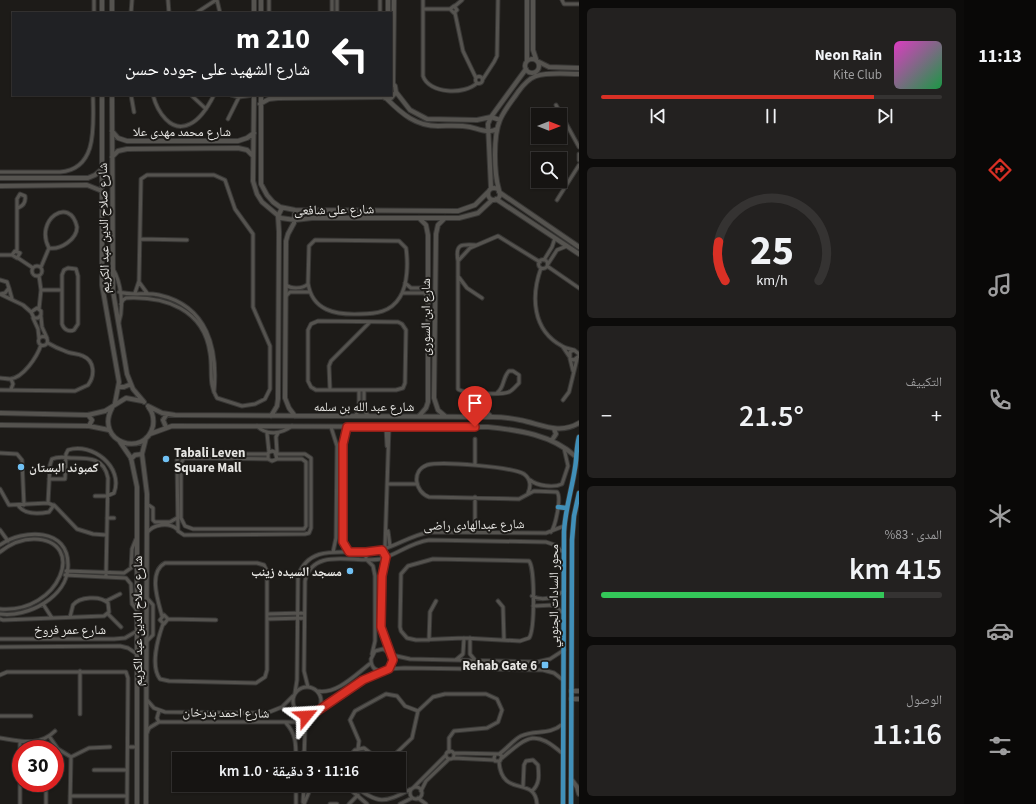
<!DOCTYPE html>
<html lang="ar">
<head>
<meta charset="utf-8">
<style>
	body { margin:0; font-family:"Source Sans 3","Noto Naskh Arabic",sans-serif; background:#232120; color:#f1f3f6; direction:rtl; height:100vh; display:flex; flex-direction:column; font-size:15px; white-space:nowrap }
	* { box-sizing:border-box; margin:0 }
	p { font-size:13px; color:#9e9e9f }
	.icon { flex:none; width:22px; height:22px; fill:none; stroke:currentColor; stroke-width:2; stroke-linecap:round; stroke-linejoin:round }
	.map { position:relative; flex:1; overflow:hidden; direction:ltr }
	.side { display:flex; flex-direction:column; gap:8px; padding:8px; background:#0c0b0a; width:385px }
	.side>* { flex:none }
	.hud { position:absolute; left:12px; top:12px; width:380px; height:84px; border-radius:0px; box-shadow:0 1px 3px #0004,0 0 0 1px #353332; direction:rtl; background:#202124; color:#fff; overflow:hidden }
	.needle { width:26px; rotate:90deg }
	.tools { position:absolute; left:531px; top:108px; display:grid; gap:8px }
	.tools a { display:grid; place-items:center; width:36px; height:36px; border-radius:0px; background:#161412; box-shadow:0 1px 3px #0004,0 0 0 1px #353332; font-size:20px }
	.speed { position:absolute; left:12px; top:740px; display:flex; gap:8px; font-size:20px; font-weight:700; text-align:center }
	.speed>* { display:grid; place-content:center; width:52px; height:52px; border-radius:50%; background:#161412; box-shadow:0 1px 3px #0004,0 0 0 1px #353332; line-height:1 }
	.speed .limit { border:6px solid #d22; background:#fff; color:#111 }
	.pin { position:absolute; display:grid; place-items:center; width:34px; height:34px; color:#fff; margin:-41px -17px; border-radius:50% 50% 50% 0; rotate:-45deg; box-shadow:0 0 4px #0007 }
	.pin .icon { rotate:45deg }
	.me { position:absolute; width:44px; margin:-22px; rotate:63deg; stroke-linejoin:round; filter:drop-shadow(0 0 3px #0008) }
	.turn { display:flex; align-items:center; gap:14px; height:84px; padding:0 16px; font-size:18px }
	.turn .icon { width:52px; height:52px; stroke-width:2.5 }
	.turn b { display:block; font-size:28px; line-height:34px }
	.big { font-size:30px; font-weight:600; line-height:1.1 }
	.side .widget { flex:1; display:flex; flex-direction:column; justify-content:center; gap:6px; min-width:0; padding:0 14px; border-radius:6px; background:#232120 }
	.side .dial { align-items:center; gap:0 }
	.dial svg { height:104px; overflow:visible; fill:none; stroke:#353332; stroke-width:7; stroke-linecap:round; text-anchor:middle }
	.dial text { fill:#f1f3f6; stroke:none }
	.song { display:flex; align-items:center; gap:12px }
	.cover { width:48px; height:48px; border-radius:6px; background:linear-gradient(135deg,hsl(310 70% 55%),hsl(140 70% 35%)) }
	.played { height:4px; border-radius:2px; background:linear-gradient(90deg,#d93025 80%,#353332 80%) }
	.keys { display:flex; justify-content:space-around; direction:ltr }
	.heat { display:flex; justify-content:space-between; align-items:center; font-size:22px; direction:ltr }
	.charge { height:6px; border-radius:3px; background:linear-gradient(90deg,#34c759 83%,#353332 0) }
	.trip { position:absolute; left:172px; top:752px; width:234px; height:40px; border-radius:0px; background:#161412; box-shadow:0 1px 3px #0004,0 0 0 1px #353332; font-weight:600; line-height:40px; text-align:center; direction:rtl }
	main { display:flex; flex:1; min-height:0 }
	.tab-bar { display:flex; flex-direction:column; width:72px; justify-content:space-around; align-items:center; background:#090807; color:#9e9e9f }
	.tab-bar .icon { width:28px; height:28px }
	.tab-bar .on { color:#d93025 }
	.tab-bar b { font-size:18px; color:#f1f3f6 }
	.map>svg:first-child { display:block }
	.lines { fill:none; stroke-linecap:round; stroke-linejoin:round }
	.street-casing { stroke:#383735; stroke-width:5 }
	.secondary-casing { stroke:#383735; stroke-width:6 }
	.primary-casing { stroke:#383735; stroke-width:6 }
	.street { stroke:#55534f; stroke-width:3 }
	.secondary { stroke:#55534f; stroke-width:4 }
	.primary { stroke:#408fb8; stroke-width:4.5 }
	.route-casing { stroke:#8d1f18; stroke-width:10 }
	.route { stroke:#d93025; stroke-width:7 }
	.poi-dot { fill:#70c1f4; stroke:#1d1b18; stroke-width:1.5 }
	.labels { text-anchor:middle; stroke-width:4; stroke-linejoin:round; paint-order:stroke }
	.street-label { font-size:13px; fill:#e6e5e2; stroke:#1d1b18 }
	.poi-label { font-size:13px; font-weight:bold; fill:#e6e5e2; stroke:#1d1b18; text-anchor:start }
</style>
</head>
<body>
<main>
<nav class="tab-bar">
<b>11:13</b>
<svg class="icon on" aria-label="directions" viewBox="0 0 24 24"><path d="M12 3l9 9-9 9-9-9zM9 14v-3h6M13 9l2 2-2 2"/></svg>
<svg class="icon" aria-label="music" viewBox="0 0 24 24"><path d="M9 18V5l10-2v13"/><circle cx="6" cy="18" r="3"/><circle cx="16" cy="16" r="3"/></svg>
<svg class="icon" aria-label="phone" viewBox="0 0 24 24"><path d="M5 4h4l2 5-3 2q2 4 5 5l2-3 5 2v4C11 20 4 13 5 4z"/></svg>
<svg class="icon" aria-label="climate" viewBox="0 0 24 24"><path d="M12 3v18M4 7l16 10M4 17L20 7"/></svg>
<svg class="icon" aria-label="car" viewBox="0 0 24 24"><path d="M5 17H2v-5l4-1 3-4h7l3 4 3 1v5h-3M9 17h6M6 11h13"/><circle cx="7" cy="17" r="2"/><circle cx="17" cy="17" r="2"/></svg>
<svg class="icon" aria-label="filters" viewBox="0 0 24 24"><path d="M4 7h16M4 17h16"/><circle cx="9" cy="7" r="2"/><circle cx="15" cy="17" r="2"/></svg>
</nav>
<section class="side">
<div class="widget">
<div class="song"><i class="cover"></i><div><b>Neon Rain</b><p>Kite Club</p></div></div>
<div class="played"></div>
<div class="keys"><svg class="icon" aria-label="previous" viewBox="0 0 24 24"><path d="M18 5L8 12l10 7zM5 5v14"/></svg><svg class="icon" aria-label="pause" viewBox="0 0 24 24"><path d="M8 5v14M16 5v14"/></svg><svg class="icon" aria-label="next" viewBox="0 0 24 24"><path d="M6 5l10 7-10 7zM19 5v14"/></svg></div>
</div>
<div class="widget dial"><svg viewBox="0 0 100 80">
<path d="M14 69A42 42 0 1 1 86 69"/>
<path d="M14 69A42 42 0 0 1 9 39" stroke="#d93025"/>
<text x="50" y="56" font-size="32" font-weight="700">25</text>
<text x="50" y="72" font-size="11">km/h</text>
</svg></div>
<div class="widget"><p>التكييف</p>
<div class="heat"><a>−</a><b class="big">21.5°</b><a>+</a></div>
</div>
<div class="widget"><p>المدى · 83%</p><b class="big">415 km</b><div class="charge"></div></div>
<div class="widget"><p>الوصول</p><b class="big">11:16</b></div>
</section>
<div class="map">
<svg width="579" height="804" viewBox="0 0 579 804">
	<rect width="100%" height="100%" fill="#1d1b18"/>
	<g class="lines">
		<g class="street-casing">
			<path id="street" d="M168 0 169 13
				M217 0 220 13
				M380 0V13
				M423 0V76C429 94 465 95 477 83
				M562 0 564 4H579
				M455 6 462 0
				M423 9H450L454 6 457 10 454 13 450 9
				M94 13V0
				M131 13 132 0
				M196 13 216 0
				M269 13V0
				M332 13V0
				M337 13V0
				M455 13 463 51 476 78
				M475.5 80a3.5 3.5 0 1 1 7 0a3.5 3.5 0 1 1-7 0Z
				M483 79 494 62 497 56 498 0
				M131 95 134 112
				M153 95C157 111 171 134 190 124 201 119 209 105 214 95
				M191 95 206 109
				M231 95 239 97 254 95
				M556 105 579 147
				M228 119 239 97
				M579 154V160
				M0 172H60C99 169 93 123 93 95
				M557 200 579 165
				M140 239 187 240
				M17 251V199L20 194 25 196C26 202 23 206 18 208
				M0 255H12L17 258 20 253 15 251 12 255
				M18 258 33 268
				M538.5 264a4.5 4.5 0 1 1 9 0a4.5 4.5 0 1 1-9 0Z
				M544 260 552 247 555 238
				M458 261C455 244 461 244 475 245
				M548 264 557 250 567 246
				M547 266 579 288
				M32 271a5 5 0 1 1 10 0a5 5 0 1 1-10 0Z
				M41 267 49 248C34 220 70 195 77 227 77 239 61 250 49 248
				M68 268 76 269 78 276V324L74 330C69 332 64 330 62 324V275L64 270Z
				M541 268C531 296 532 330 562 346 565 348 570 349 574 350
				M113 269C121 282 124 307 119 322
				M39 276 41 290 39 309
				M458 276 467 288 482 298
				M0 280 7 282 9 288 5 293 0 294
				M139 282 147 293
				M405 283 411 288H424L428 285
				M286 285C291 289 303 289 308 284L309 246 315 240 399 241 406 248C408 262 408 284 400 297 391 312 376 314 360 314 336 315 312 311 308 283
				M9 288 12 299
				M41 290H62
				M119 292C132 296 146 292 159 295 208 306 218 349 214 392
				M402 293H424L428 297
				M0 294 23 305 31 312 34 318H38L41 315V311L37 308 31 312
				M286 296 290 292H310
				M121 304 123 300 126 298C165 296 204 309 210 353 213 369 208 384 217 398L242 406 255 404 265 399 270 389V346L253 307V234L235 209 225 180 214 175H147L141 179 139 281 135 293
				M41 317 42 327 47 338
				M33 318 38 329 39 338
				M318 321 398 322 402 324 406 330 405 383 403 388 396 390H316L311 387 308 381V330L311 324Z
				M38.5 341a4.5 4.5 0 1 1 9 0a4.5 4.5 0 1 1-9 0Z
				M563 347 569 356
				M579 354 574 350 570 352V359L574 360 579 356
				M570 359 573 371
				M0 378C3 378 7 379 10 379 23 378 37 357 41 345
				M11 379 13 384 11 389
				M0 390 75 391 88 385C95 376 95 361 83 356 77 353 70 354 65 351 59 349 53 346 48 343
				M330 390 329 366 331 361 370 322
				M364 390V411L369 416
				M485 393V410L491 416
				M497 393C505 387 502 378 509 371H513L519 375V383C516 386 513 390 509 392 501 395 464 394 458 389V261L470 248 498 236 540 262
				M563 400 569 392 577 359
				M355 416 359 410V390
				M475 416 481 407V393
				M257 426C267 436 281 434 292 426
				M331 427 337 446 336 538 333 552
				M347 427 343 444V542L349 552
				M386 427 387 446
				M267 433 269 452
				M475 439V465
				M277 452 276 437 278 433
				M0 453 17 454 22 460 24 505
				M267 454H185L179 456 177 460 178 531 184 535 305 534 309 533 311 528V458L305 454H277
				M268 459 184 458 181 463V518L185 526 193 529H304L306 526V462L302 459H277L272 461 268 459V453L272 451 275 452 277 459
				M49 479H65L66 454 68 450C92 442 124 467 114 493L107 496H95
				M530 480C537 486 554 488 562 484L568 466 564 448
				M387 484H417
				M0 489 9 505 48 503 55 506 77 529 93 534 106 535
				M528 493C531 487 531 479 524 474 512 467 442 461 427 465 411 471 415 492 429 497L519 499 534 491 557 492C562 498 555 527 551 532
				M475 497V525
				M48 503 50 465 52 459C58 456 65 457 71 458 88 458 104 457 108 478L106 576
				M147 504 153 508V520L155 522H170L177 518
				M18 505C24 515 38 514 49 512L54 505
				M107 518H114
				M0 530 8 541
				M388 531 390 546
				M147 533C153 524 169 522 177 529
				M0 545C23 529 69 527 68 566 68 597 27 618 0 614
				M385 548 389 427
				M382 549 386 557 382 576 381 627 393 660 392 665 385 671C376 672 371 668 371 659L375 651 383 649 390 653
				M0 552C10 544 21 539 34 539 88 540 60 614 0 609
				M366 552V559L373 566 375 576V641L372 654
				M433 559 529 561C535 568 535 630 529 638L520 641 464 638 416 640 407 638 401 631 400 627 401 574 408 566Z
				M66 571 124 573 131 568 132 549 136 539
				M65 575 126 578 131 584 132 604 137 610
				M532 596C543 602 555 597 564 591
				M106 601 120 594
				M498 601 503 607 504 640
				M43 604 52 618
				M533 606 554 605 563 613
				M108 614 121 627
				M267 614 304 613
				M162 616C158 601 148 572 165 563H257L264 565 267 571V670L265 677 256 683 169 681 160 679C150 666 158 638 163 624
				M0 619 3 620 104 616 109 612 108 603C100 595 79 597 73 605L70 617
				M168 619 164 624 160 620 164 615 168 619 216 620
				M267 619 304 618
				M470 638V654L475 660
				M0 639H114L125 638 137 631
				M429 640 430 612 436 601
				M147 641 153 635V605L147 598
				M0 647 120 646 128 648 137 654
				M392 655 410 659 537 662 550 659 564 650
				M457 659 463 654 464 638
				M389 669 404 668 543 670 554 673 563 680
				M80 671V714
				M0 675 7 672H126L128 678 127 804
				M293 701a14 14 0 1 1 28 0a14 14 0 1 1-28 0Z
				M308 687 304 671 305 581C313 546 355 564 380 559 397 555 409 543 429 540L546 542 555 545 564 553
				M317 691C337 695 356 674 371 663
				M295 693 297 680 298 576C311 539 352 558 381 550 398 545 412 535 430 532L546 533 564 526
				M147 700 154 708 165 712 267 713 282 707 293 696
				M319 710 363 680 380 672
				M0 716H31
				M159 722 157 718 159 711
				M286 723C296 734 296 744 296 759
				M147 733 149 728 159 722H298L306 716
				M49 736 58 749 71 757
				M0 738C20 741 39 747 55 731
				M20 741V804
				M128 747H137
				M358 749 359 741 350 720 355 711 386 694 397 696 405 706 418 711
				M304 751 310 759
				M446 755a4 4 0 1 1 8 0a4 4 0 1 1-8 0Z
				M454 753 499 754 502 756 500 761H495L494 758 495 755
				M499 754C507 749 513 740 521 736 536 729 548 736 563 724
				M71 757 89 748 110 747
				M453 758 494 760
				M502 758C528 736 535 729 563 754
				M304 759 305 730 312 715
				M347 759 355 750 364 748 378 759
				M390 759 412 738 418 711 433 697 445 694H486L497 699 502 710 498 722 487 728 454 731 449 738V752
				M499 762C502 799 535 775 537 804
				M94 770H127
				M46 783V804
				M296 785V804
				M345 785 367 804
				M353 785C377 804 385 804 411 789
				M523 787 524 765 526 761 533 760 538 765C539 775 540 784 532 791
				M410 793a6 6 0 1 1 12 0a6 6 0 1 1-12 0Z
				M413 788 446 755
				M421 791 426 781 449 759
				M70 796H127
				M418 798 426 804
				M303 802 304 785
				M70 804 71 757
				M304 804 309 792 310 785
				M330 804H337
				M349 804 358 795
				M400 804 412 798"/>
		</g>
		<g class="secondary-casing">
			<path id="secondary" d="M112 0V13
				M533 0V50L536 59
				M102 13V0
				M254 13V0
				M261 13V0
				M388 13V0
				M525 66a7 7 0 1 1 14 0a7 7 0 1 1-14 0Z
				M527 61V0
				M539 62 549 67 579 68
				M393 83 394 0
				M396 92 410 110 427 119 477 120 491 117 500 120
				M102 95V285L119 382 115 403
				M112 95 113 291 127 374 133 389 144 402
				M254 95 253 181 257 194 262 202 281 218 295 220 312 218H459L478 213 492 200
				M261 95V184L267 195 273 202 280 207 295 210 458 211 475 205 488 192
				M385 98H391L396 92 395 86 391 82
				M387 99C402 114 416 126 438 126 449 126 460 125 470 127 479 129 488 134 497 129
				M260 104 269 99 278 98 382 97
				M112 131 118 138 127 141H238L247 138 254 133
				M112 157 118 151 127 149 238 148 247 150 253 156
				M0 178H88L95 175 102 169
				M0 186 87 185 102 191
				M488 194a6 6 0 1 1 12 0a6 6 0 1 1-12 0Z
				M491 188 488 124 491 117 526 69
				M499 190C494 173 493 136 500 120 504 110 512 101 518 92 523 85 528 79 536 76 549 72 565 74 579 74
				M499 192 579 247
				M496 199 579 254
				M295 210 294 223 288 234 286 241 285 398 289 408 295 416
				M419 218 426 225 428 235V402L426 408 419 416
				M119 387H124L131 384
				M148 406 162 413 175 415 492 417C501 417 511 418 520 420 541 424 559 435 579 423
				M112 408C94 442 145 459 153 426 154 419 153 413 149 408
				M0 413 88 415 105 411 126 398 142 401
				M88 415 92 420 89 426
				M271 416 277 406 278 399 279 232 278 216 282 208
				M445 416 438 410 434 398 436 234 438 225 445 218
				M0 425 89 426 109 430
				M166 427 163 420 167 414
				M150 434 172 426 488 427C519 430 552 435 575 456
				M146 438 142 454 147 494 146 804
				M552 440 556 434 554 429
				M120 442 131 458 137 487V804
				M131 459 135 455 142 454
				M571 691H579
				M571 699H579
				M571 779 577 787 579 794"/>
		</g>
		<g class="primary-casing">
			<path id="primary" d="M558 507 566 508
				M563 804 564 532C565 510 572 489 575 468 577 457 576 448 579 437
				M571 804 572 540 574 516 579 493"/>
		</g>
		<use href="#street" class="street"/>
		<use href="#secondary" class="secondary"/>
		<use href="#primary" class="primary"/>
	</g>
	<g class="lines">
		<g class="route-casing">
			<path id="route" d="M306 716 313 714 363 680 389 669 393 660 381 627 382 576 386 557 382 550 366 552H349L343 542V444L347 427H475"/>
		</g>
		<use href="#route" class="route"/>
	</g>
	<g class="poi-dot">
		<circle cx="166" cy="459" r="4"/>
		<circle cx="21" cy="467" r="4"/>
		<circle cx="350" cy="571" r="4"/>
		<rect x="541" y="661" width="8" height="8" rx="2"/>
	</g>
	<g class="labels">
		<g class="street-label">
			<text x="182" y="136">شارع محمد مهدى علا</text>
			<text transform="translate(334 209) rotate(-1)" y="5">شارع على شافعى</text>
			<text transform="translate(103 228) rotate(-91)" y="5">شارع صلاح الدين عبد الكريم</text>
			<text transform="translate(425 317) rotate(-90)" y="5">شارع ابن السورى</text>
			<text x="364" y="411">شارع عبد الله بن سلمه</text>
			<text transform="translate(474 524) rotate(-1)" y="5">شارع عبدالهادى راضى</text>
			<text transform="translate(553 596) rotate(-90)" y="5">محور السادات الجنوبي</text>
			<text transform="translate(137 621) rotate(-90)" y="5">شارع صلاح الدين عبد الكريم</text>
			<text x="70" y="634">شارع عمر فروخ</text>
			<text transform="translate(226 712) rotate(1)" y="5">شارع احمد بدرخان</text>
		</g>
		<g class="poi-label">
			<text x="174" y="457">Tabali Leven<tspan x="174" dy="15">Square Mall</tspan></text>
			<text x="29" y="472">كمبوند البستان</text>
			<text x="342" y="576" text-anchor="end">مسجد السيده زينب</text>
			<text x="537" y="670" text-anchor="end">Rehab Gate 6</text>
		</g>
	</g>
</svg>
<div class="tools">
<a><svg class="needle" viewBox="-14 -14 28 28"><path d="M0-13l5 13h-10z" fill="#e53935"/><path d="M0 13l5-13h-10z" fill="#9e9e9f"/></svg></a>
<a><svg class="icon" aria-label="search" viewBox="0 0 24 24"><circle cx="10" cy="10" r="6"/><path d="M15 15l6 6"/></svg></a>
</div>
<div class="speed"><div class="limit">30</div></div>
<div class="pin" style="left:475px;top:427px;background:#d93025"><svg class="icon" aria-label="arrive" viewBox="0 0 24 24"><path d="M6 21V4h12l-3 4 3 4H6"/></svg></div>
<svg class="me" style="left:306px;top:716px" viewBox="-20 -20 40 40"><path d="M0-17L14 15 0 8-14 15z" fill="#d93025" stroke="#fff" stroke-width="4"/></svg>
<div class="trip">11:16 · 3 دقيقة · 1.0 km</div>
<div class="hud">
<div class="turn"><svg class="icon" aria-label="left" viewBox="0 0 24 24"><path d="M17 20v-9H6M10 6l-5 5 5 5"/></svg><div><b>210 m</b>شارع الشهيد على جوده حسن</div></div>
</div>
</div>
</main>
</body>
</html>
